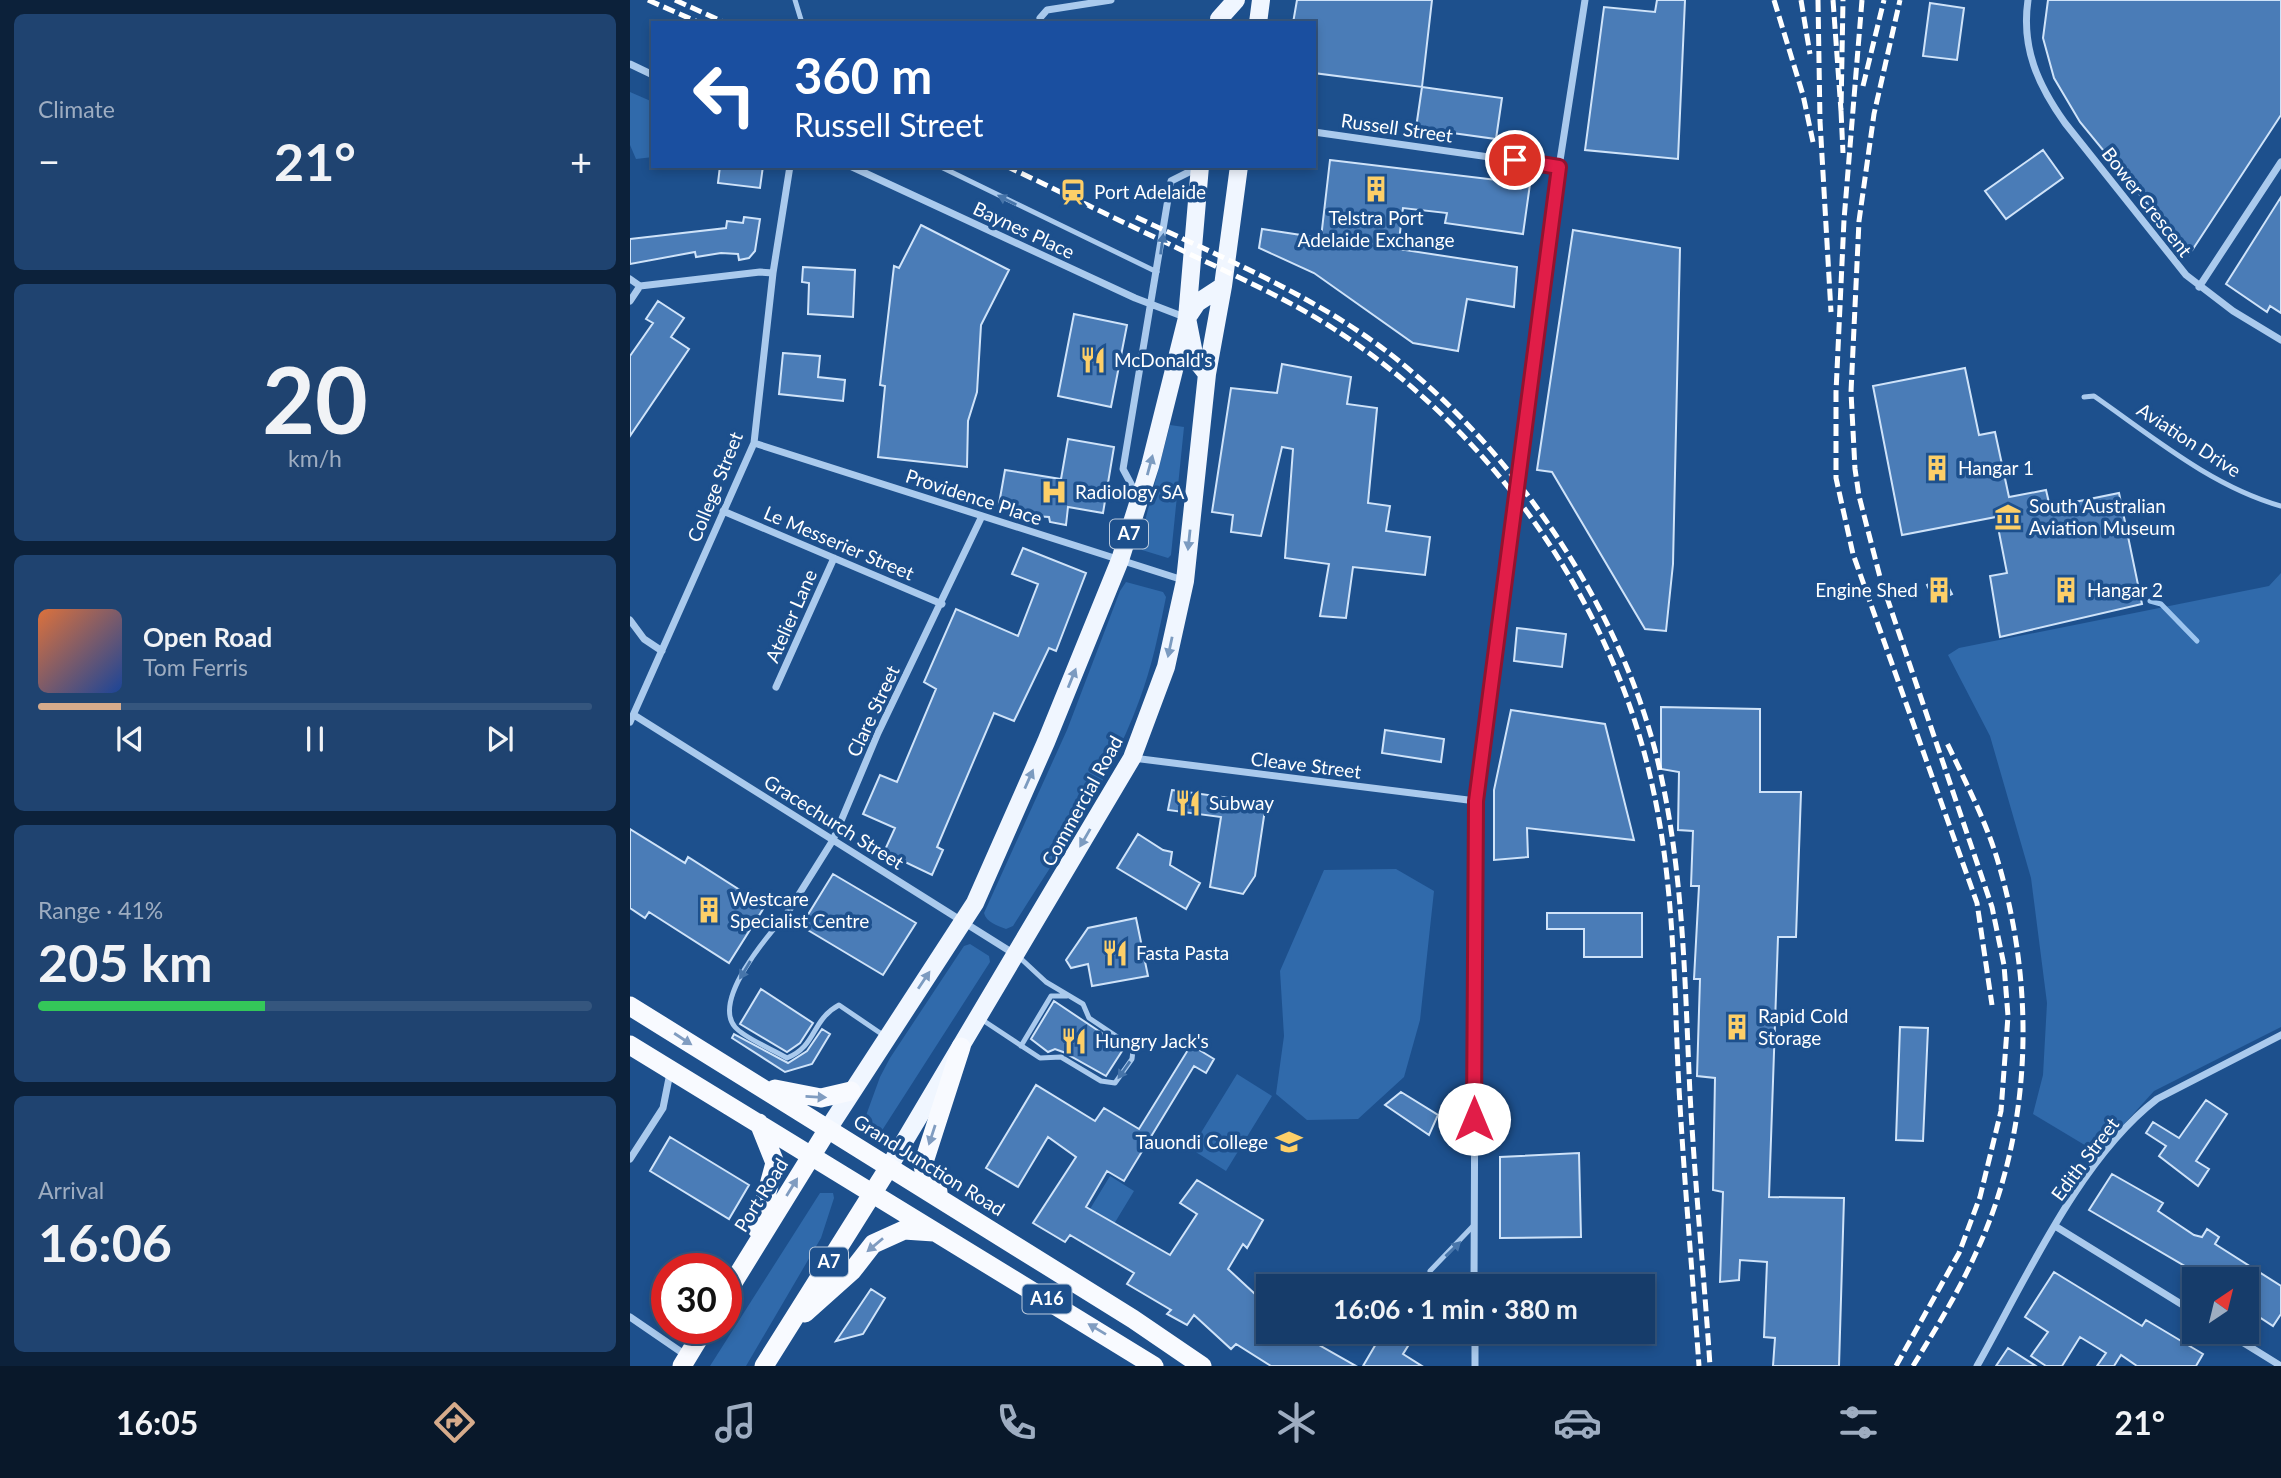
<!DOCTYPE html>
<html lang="en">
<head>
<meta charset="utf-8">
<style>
	body { margin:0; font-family:Lato,sans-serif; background:#1f4370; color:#f1f3f6; height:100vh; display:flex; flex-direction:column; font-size:26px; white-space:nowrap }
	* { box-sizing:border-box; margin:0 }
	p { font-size:23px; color:#9eadc1 }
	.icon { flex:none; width:38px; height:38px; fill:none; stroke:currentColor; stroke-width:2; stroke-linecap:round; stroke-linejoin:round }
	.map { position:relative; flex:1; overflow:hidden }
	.details { display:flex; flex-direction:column; gap:14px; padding:14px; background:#0c213a; width:630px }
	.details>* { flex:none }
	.hud { position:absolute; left:21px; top:21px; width:665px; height:147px; border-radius:0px; box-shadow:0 4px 10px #0003,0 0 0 2px #35567e; background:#1a4fa0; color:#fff; overflow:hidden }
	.needle { width:46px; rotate:35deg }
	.buttons { position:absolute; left:1552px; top:1267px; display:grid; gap:14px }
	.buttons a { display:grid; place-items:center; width:77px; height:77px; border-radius:0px; background:#163c6a; box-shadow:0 4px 10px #0003,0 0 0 2px #35567e; font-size:35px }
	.speed { position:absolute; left:21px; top:1253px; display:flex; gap:14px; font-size:35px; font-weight:700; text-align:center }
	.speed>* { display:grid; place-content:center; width:91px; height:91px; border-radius:50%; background:#163c6a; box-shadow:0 4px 10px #0003,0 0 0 2px #35567e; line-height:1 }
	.speed .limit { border:10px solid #d22; background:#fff; color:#111 }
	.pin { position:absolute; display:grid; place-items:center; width:60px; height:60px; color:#fff; margin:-30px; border:4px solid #fff; border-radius:50%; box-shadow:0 2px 7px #0007 }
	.me { position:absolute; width:77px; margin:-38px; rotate:0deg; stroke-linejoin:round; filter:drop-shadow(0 0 5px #0008) }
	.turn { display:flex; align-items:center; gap:24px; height:147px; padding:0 28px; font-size:32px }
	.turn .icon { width:91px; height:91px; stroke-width:2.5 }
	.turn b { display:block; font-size:49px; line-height:60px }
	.big { font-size:52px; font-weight:700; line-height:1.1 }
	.details .tile { flex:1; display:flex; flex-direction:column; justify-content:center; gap:10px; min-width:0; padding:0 24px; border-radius:10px; background:#1f4370 }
	.details .dial { align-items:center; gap:0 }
	.dial b { font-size:91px; line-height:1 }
	.song { display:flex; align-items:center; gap:21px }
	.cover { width:84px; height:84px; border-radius:10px; background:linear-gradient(135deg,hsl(20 70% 55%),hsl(220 70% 35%)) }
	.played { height:7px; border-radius:4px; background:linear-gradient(90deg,#d6ab8b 15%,#35567e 15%) }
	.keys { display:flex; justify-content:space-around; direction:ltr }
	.heat { display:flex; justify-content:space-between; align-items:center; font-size:38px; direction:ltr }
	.charge { height:10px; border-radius:5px; background:linear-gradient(90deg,#34c759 41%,#35567e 0) }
	.trip { position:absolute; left:626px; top:1274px; width:399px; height:70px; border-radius:0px; background:#163c6a; box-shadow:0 4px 10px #0003,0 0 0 2px #35567e; font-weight:700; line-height:70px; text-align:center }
	.dock { display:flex; height:112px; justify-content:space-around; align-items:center; background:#09182a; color:#9eadc1 }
	.dock .icon { width:49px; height:49px }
	.dock .current { color:#d6ab8b }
	.dock b { font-size:32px; color:#f1f3f6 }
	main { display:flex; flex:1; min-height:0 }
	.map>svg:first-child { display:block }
	.green { fill:#306aab }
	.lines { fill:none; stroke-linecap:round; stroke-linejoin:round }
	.stream { stroke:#9dc5ef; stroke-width:5 }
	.building { fill:#4a7cb7; stroke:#cfe3f9; stroke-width:2 }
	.service { stroke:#aacaed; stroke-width:5 }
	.minor { stroke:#aacaed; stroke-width:7 }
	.primary { stroke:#f0f6ff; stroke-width:18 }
	.trunk { stroke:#f8faff; stroke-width:19 }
	.rail { stroke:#fff; stroke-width:5; stroke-dasharray:12 5; stroke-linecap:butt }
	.oneway { fill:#4775aa }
	.oneway2 { fill:#7c9bc0 }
	.oneway3 { fill:#809cc0 }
	.route-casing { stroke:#92132f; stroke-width:18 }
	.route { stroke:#e11d48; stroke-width:12 }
	.labels { text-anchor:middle; stroke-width:7; stroke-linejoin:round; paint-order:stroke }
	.shield { fill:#1d508d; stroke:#bbcadd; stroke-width:2 }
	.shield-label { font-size:18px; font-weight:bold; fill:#fff }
	.street-label { font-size:19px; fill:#fff; stroke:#1d508d }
	.poi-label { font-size:19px; fill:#fff; stroke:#1d508d; text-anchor:start }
</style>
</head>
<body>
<main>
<section class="details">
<div class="tile"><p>Climate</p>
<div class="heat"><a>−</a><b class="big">21°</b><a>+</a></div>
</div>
<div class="tile dial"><b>20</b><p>km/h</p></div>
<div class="tile">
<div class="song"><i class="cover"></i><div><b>Open Road</b><p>Tom Ferris</p></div></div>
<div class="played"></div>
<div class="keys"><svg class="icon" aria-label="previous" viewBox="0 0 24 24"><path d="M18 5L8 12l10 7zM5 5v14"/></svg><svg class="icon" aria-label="pause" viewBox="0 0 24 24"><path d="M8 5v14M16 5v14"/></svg><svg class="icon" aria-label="next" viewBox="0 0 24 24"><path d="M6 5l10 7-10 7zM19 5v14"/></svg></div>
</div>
<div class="tile"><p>Range · 41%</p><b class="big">205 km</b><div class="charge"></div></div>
<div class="tile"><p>Arrival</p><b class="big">16:06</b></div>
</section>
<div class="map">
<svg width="1651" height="1366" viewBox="0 0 1651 1366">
	<rect width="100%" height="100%" fill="#1d508d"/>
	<path class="green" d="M0 92 23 102V157L6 159 0 145Z
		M540 425 554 427 541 555 538 558 512 550 509 544Z
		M1651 573V1027L1524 1091 1468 1153 1403 1114 1413 1075 1417 1003 1401 878 1360 736 1318 655 1329 648 1639 586Z
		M496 582 533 592 536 597C529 632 522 667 509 701 480 781 428 854 383 926L376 929C368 926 356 922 354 913L437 730 490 591Z
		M766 869 804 891 790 1020 774 1077 728 1119 677 1120 646 1094 654 1036 650 971 694 870Z
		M340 944 359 956 360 962 251 1132 244 1131 234 1121 250 1077 260 1058 334 946Z
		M607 1074 642 1096 596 1171 561 1149Z
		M480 1176 504 1191 484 1224 460 1209Z
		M190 1193H203L204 1198 191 1238 116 1366H80Z"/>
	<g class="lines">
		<path class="stream" d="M1520 601 1531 604 1567 641"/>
	</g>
	<path class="building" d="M667 0H802L792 87 684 73V23H663Z
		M1027 0H1055L1048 159 955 150 974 7 1025 12Z
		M1418 0H1651V115L1559 255 1450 122 1424 78 1413 38Z
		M1300 3 1334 8 1327 60 1293 56Z
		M792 87 872 98 866 139 786 128Z
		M1413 150 1433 178 1376 219 1355 191Z
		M700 160 900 184 893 234 815 223 817 213 773 208 768 249 887 267 884 307 837 299 828 351 783 343 684 273 629 248 632 229 691 238Z
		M90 166H133L130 188 88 183Z
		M1651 197V313L1640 306 1637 312 1596 284Z
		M114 217 130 219 125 251 119 258 109 260 108 254 91 253 66 257 65 252 0 264V239L96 228 97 221 113 223Z
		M291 225 379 270 351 325 347 392 338 421 337 467 248 457 255 386 250 385 264 266 269 268Z
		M943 230 1050 248 1043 564 1036 631 1015 629 922 472 907 470Z
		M173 267 225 270 223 317 178 314 179 283 172 282Z
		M28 301 54 318 41 337 59 349 0 436V356L23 323 16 319Z
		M444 314 497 325 481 407 428 396Z
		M153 353 190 356 188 377 215 380 213 401 149 394Z
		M652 364 721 377 717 404 747 408 738 503 760 506 756 531 800 537 795 575 723 567 716 618 690 616 699 564 655 558 663 449 652 447 631 536 601 532 603 515 582 512 601 388 647 393Z
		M1335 368 1349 435 1365 432 1379 497 1416 490 1420 507 1489 493 1512 604 1370 637 1360 576 1377 573 1366 517 1272 535 1243 386Z
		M438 439 484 447 473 513 438 507 436 525 420 522 419 517 404 516 402 512 386 511 385 506 369 504 375 470 431 479Z
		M393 548 456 573 426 651 419 648 384 721 364 713 307 847 313 850 302 875 254 852 265 828 233 814 250 775 267 782 306 689 294 682 326 609 388 636 408 584 382 574Z
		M1313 577 1322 594 1305 602 1297 585Z
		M887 628 936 634 932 667 884 661Z
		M1031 707 1130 709V792H1171L1166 937H1148L1139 1197 1214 1198 1209 1366H1143L1145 1338 1134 1337 1137 1262 1110 1260 1109 1280 1090 1282 1093 1192 1083 1190 1085 1078 1067 1076 1070 979H1064L1069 886H1061L1063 831 1048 830 1049 772 1031 769Z
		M881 710 975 724 1004 840 897 828 898 857 864 860V790Z
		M755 730 814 739 811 762 752 753Z
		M542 790 636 803 625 876 613 894 580 887 591 817 538 810Z
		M0 829 55 863 58 857 135 906 99 963 19 912 15 918 0 908Z
		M508 834 533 850 542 852 540 865 570 883 556 909 487 868Z
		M203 874 286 923 253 975 171 926Z
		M917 913H1012V957H954V929H917Z
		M506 918 518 976 462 986 458 964 441 968 436 960 458 928Z
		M131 989 183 1023 170 1043 157 1052 110 1024Z
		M424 1001 494 1048 476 1076 433 1052 425 1049 418 1052 401 1039Z
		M1270 1027 1298 1028 1293 1141 1266 1140Z
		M192 1029 200 1034 182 1064 155 1072 102 1038 104 1034 158 1063 177 1051Z
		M561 1045 584 1059 576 1073 564 1066 494 1181 477 1171 456 1207 540 1255 567 1214 550 1203 567 1180 633 1220 617 1248 613 1244 598 1269 639 1307V1332H666L726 1366H641L606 1344 601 1349 564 1315 557 1325 537 1314 541 1310 497 1284 504 1273 440 1235 435 1242 403 1223 446 1157 418 1137 388 1187 356 1168 406 1085 465 1121 474 1108 509 1129Z
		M771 1092 808 1115 799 1135 755 1105Z
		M1576 1100 1597 1114 1566 1161 1579 1169 1568 1186 1529 1156 1536 1146 1516 1133 1523 1122 1549 1138Z
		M40 1137 119 1185 99 1219 20 1171Z
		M949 1153 951 1237 870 1238V1157Z
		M1482 1174 1533 1203 1528 1211 1564 1235 1572 1237 1577 1229 1589 1237 1585 1244 1651 1286V1314L1643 1326 1617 1309V1279H1577L1459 1210Z
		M1424 1272 1512 1326 1516 1320 1573 1354 1566 1366H1507L1491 1355 1484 1366H1467L1476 1353 1450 1337 1432 1366H1416L1401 1356 1418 1332 1395 1317Z
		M241 1289 255 1298 233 1334 206 1341Z
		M753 1332H773L783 1338 773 1354 792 1366H733Z
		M1378 1348 1406 1366H1366Z"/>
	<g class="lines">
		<path class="service" d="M165 0 172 23
			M309 166 527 272
			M1454 397 1464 396C1523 437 1581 486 1651 506
			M156 915C138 935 82 1000 105 1027 114 1038 144 1050 157 1058 187 1046 181 1020 209 1005L256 1037
			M351 1019 410 1058 431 1057 471 1081 485 1083 502 1059 503 1050 498 1044 459 1018 453 1004 416 982 387 955
			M391 1046 421 996H437
			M800 1271 843 1226"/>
		<path class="minor" d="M1398 0C1391 48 1408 85 1435 123L1556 275 1603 311 1651 340
			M410 18 417 10 481 0
			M0 64 23 75
			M684 132 929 167
			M220 166 505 298 557 318
			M0 279 10 286 130 272 143 273
			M1569 287 1651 162
			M0 301 10 286
			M124 443 553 580
			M508 497 493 469 541 181 567 168
			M93 511 312 604
			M0 620 14 639 32 651
			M146 687 204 558
			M4 715 386 955
			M0 722 124 443 143 273 160 166
			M503 758 846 801
			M156 915 203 840 248 733 352 516
			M0 1159 33 1108 40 1073
			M1425 1226 1564 1312
			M844 1286 846 801 929 167 955 0
			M0 1317 57 1356
			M845 1332V1366
			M1596 1332 1651 1366
			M1347 1366C1395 1281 1449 1159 1527 1099L1651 1035"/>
		<path class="primary" d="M589 19 606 0
			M628 23 631 0
			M577 374 565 359 557 318 567 303 593 286
			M198 1129 345 903 416 742 490 560 520 466 557 318 570 166
			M259 1167 502 758 536 667 555 581 577 374 593 286 609 166"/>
		<path class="trunk" d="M0 1006 503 1319 572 1366
			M0 1045 524 1366
			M145 1089 191 1098 221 1091
			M308 1192 295 1177 293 1165 331 1047
			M127 1229 145 1163 129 1123
			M96 1294 198 1129
			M175 1313 222 1271 243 1244 274 1230 304 1232
			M52 1366 75 1328
			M134 1366 259 1167"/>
		<path class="rail" d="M18 0 70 23
			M45 0 96 23
			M1144 0 1173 95 1183 142
			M1171 0 1180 54
			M1188 0 1190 121 1201 312
			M1203 0 1211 111 1213 0
			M1232 0 1214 220 1206 392V478L1223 554 1347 903 1362 1005
			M1233 86 1254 0
			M1211 111 1213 153
			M376 166C431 192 486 219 541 245 596 272 653 296 704 329 861 430 980 599 1021 780 1043 874 1044 974 1048 1069 1053 1168 1062 1267 1069 1366
			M506 217C595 259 691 298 769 361 893 461 1000 623 1032 780 1054 883 1055 989 1060 1094 1065 1185 1074 1275 1080 1366
			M1266 1366 1329 1253 1350 1197 1371 1111 1378 1016 1374 965 1362 907 1250 577 1229 496 1225 469 1221 392 1229 221 1244 114 1270 0
			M1283 1366C1305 1330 1328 1293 1345 1255 1402 1134 1406 992 1369 865 1357 823 1336 783 1317 743"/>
	</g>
	<defs><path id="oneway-solid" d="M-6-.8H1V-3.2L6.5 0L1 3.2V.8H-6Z" transform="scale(1.75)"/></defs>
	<g class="oneway">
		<use href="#oneway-solid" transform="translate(377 200) rotate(-153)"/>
		<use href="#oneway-solid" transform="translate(532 244) rotate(-82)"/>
		<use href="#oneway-solid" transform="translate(115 970) rotate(121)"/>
		<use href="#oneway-solid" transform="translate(494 1070) rotate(125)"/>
		<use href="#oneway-solid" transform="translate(823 1249) rotate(-44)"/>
	</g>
	<g class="oneway2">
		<use href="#oneway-solid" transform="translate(520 465) rotate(-75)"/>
		<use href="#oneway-solid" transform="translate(559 540) rotate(96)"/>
		<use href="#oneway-solid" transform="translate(540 647) rotate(102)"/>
		<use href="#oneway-solid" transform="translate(442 678) rotate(-68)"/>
		<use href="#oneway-solid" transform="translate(399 779) rotate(-66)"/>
		<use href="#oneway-solid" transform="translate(455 838) rotate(120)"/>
		<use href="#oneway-solid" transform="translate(294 980) rotate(-56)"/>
	</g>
	<g class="oneway3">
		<use href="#oneway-solid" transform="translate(53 1039) rotate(33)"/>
		<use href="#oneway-solid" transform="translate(186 1097) rotate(3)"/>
		<use href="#oneway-solid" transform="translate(302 1135) rotate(108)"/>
		<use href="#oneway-solid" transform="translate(162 1187) rotate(-58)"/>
		<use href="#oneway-solid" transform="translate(245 1245) rotate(140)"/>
		<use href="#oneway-solid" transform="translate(467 1329) rotate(-149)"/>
	</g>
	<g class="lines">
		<g class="route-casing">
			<path id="route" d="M844 1119 846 801 929 167 885 160"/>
		</g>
		<use href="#route" class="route"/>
	</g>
	<defs>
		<g id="building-bare" transform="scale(2.1)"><path d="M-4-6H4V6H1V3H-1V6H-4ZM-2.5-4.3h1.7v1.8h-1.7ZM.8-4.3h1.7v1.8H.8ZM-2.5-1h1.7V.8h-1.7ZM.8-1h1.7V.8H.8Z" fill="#fdcf68" stroke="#1d508d" stroke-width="2.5" paint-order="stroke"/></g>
		<g id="station-bare" transform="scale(2.1)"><path d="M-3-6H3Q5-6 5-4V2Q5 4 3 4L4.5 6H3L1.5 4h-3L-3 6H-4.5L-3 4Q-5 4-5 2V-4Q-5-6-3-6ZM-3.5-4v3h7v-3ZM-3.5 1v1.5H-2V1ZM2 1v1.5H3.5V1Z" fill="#fdcf68" stroke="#1d508d" stroke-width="2.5" paint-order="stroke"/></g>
		<g id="restaurant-bare" transform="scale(2.1)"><path d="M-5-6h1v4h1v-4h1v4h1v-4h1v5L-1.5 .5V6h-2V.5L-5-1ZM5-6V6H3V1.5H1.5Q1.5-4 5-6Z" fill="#fdcf68" stroke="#1d508d" stroke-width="2.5" paint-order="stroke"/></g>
		<g id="hospital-bare" transform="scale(2.1)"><path d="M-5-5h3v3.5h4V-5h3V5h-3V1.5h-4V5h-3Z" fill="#fdcf68" stroke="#1d508d" stroke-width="2.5" paint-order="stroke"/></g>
		<g id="museum-bare" transform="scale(2.1)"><path d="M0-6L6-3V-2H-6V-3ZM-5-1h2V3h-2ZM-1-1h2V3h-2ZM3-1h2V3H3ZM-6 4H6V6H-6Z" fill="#fdcf68" stroke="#1d508d" stroke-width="2.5" paint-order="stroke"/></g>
		<g id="school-bare" transform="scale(2.1)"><path d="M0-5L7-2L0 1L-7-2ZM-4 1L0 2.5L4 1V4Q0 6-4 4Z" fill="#fdcf68" stroke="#1d508d" stroke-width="2.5" paint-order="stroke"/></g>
	</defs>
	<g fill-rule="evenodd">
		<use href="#building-bare" x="746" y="189"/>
		<use href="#station-bare" x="443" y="192"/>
		<use href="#restaurant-bare" x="463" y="360"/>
		<use href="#building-bare" x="1307" y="468"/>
		<use href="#hospital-bare" x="424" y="492"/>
		<use href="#museum-bare" x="1378" y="517"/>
		<use href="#building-bare" x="1309" y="590"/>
		<use href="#building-bare" x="1436" y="590"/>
		<use href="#restaurant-bare" x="558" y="803"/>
		<use href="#building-bare" x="79" y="910"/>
		<use href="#restaurant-bare" x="485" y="953"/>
		<use href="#building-bare" x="1107" y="1027"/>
		<use href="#restaurant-bare" x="444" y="1041"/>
		<use href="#school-bare" x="659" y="1142"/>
	</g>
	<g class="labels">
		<g class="shield">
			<rect x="480" y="519.5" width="38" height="29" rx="5"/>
			<rect x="180" y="1247.5" width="38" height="29" rx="5"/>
			<rect x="392.5" y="1284.5" width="49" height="29" rx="5"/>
		</g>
		<g class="shield-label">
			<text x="499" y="540">A7</text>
			<text x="199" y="1268">A7</text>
			<text x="417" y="1305">A16</text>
		</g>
		<g class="street-label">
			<text transform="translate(767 128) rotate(8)" y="7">Russell Street</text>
			<text transform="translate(1517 202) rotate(52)" y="7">Bower Crescent</text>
			<text transform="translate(394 230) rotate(25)" y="7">Baynes Place</text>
			<text transform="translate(1559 440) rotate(33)" y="7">Aviation Drive</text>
			<text transform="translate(85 487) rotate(-68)" y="7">College Street</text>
			<text transform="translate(344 497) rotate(18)" y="7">Providence Place</text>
			<text transform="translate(209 543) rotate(23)" y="7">Le Messerier Street</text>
			<text transform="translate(161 616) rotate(-66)" y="7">Atelier Lane</text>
			<text transform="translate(243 711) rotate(-65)" y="7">Clare Street</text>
			<text transform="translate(676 765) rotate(7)" y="7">Cleave Street</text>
			<text transform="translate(452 801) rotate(-61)" y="7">Commercial Road</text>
			<text transform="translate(204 822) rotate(32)" y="7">Gracechurch Street</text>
			<text transform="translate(1455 1159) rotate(-53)" y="7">Edith Street</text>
			<text transform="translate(299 1165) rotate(32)" y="7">Grand Junction Road</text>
			<text transform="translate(131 1195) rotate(-58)" y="7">Port Road</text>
		</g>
		<g class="poi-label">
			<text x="464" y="199">Port Adelaide</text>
			<text x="746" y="225" text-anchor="middle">Telstra Port<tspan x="746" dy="22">Adelaide Exchange</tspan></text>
			<text x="484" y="367">McDonald's</text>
			<text x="1328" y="475">Hangar 1</text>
			<text x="445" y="499">Radiology SA</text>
			<text x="1399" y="513">South Australian<tspan x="1399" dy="22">Aviation Museum</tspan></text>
			<text x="1288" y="597" text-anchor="end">Engine Shed</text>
			<text x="1457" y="597">Hangar 2</text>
			<text x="579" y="810">Subway</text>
			<text x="100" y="906">Westcare<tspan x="100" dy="22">Specialist Centre</tspan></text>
			<text x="506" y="960">Fasta Pasta</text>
			<text x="1128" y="1023">Rapid Cold<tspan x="1128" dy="22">Storage</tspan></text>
			<text x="465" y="1048">Hungry Jack's</text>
			<text x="638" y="1149" text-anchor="end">Tauondi College</text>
		</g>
	</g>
</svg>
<div class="buttons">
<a><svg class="needle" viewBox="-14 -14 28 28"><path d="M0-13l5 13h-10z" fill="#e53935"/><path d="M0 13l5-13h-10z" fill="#9eadc1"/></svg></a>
</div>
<div class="speed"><div class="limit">30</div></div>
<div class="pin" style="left:885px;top:160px;background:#d93025"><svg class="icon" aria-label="arrive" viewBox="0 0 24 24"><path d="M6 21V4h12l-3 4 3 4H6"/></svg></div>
<svg class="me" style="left:844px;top:1119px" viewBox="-20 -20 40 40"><circle r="19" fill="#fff"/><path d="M0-13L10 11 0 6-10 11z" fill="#e11d48"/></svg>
<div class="trip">16:06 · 1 min · 380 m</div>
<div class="hud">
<div class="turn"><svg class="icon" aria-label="left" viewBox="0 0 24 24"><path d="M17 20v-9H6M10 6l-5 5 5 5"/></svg><div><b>360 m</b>Russell Street</div></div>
</div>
</div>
</main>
<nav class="dock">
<b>16:05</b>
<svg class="icon current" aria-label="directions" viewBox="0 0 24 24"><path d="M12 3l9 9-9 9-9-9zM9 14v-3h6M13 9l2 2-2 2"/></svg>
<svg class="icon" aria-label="music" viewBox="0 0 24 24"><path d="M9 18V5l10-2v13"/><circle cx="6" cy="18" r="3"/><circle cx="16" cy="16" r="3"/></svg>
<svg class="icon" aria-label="phone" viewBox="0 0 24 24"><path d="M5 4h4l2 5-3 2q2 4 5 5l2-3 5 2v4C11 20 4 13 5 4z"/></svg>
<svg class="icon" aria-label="climate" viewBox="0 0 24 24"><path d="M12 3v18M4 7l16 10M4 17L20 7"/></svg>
<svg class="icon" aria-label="car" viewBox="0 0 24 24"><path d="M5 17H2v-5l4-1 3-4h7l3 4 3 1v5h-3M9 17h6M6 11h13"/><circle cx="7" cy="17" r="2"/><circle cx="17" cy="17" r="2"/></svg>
<svg class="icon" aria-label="filters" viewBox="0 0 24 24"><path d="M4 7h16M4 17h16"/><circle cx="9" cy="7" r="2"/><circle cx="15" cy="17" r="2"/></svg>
<b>21°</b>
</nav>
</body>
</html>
